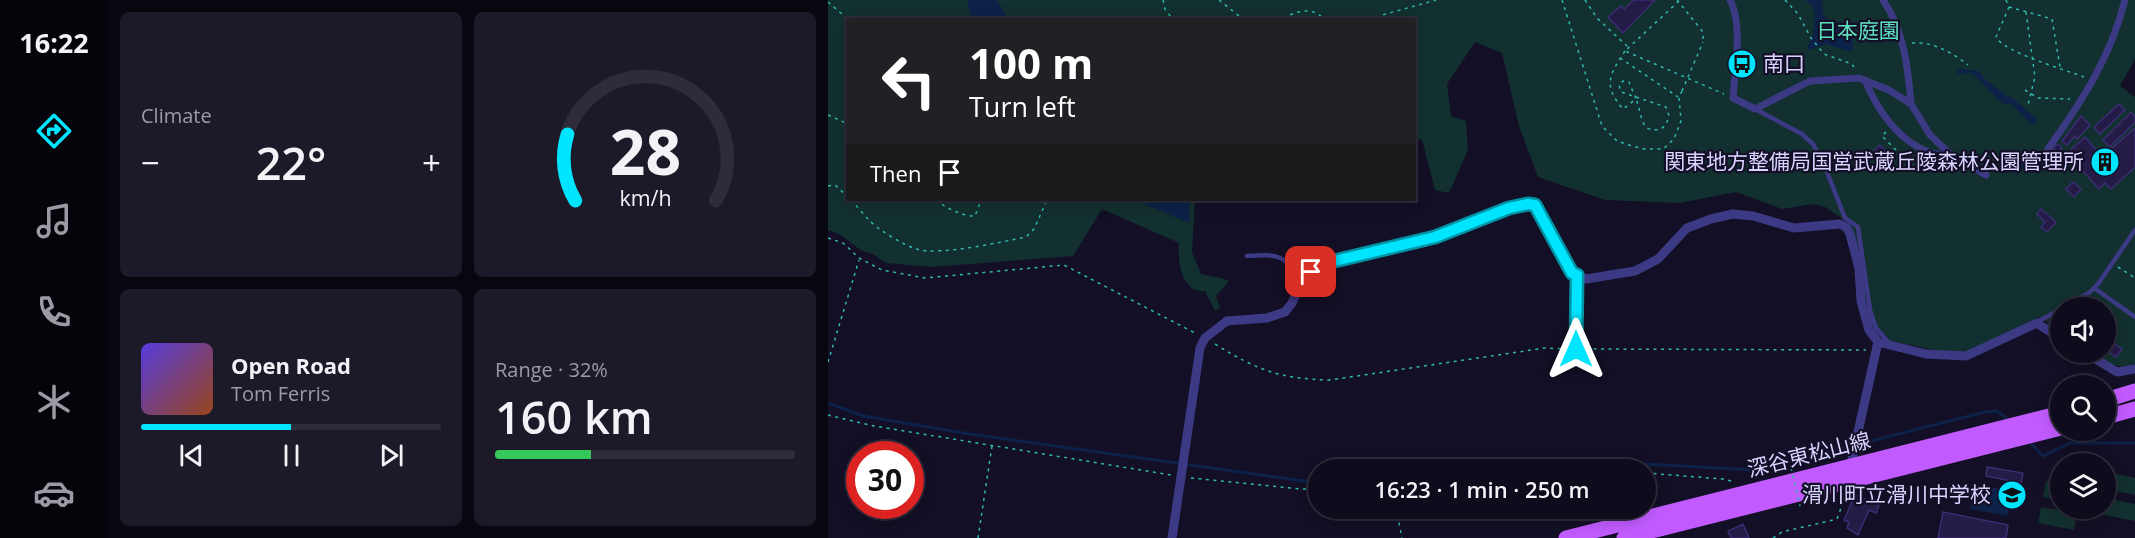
<!DOCTYPE html>
<html lang="en">
<head>
<meta charset="utf-8">
<style>
	body { margin:0; font-family:"Open Sans","Noto Sans JP",sans-serif; background:#1c1929; color:#f1f3f6; height:100vh; display:flex; flex-direction:column; font-size:22px; white-space:nowrap }
	* { box-sizing:border-box; margin:0 }
	p { font-size:20px; color:#9b9ba3 }
	.icon { flex:none; width:33px; height:33px; fill:none; stroke:currentColor; stroke-width:2; stroke-linecap:round; stroke-linejoin:round }
	.map { position:relative; flex:1; overflow:hidden }
	.details { display:flex; flex-direction:column; gap:12px; padding:12px; background:#08060f; width:720px }
	.details>* { flex:none }
	.top-card { position:absolute; left:18px; top:18px; width:570px; height:183px; border-radius:0px; box-shadow:0 3px 15px #0003,0 0 0 2px #2e2b3b; background:#202124; color:#fff; overflow:hidden }
	.buttons { position:absolute; left:1222px; top:297px; display:grid; gap:12px }
	.buttons a { display:grid; place-items:center; width:66px; height:66px; border-radius:50%; background:#0e0b1c; box-shadow:0 3px 15px #0003,0 0 0 2px #2e2b3b; font-size:30px }
	.speed { position:absolute; left:18px; top:441px; display:flex; gap:12px; font-size:30px; font-weight:700; text-align:center }
	.speed>* { display:grid; place-content:center; width:78px; height:78px; border-radius:50%; background:#0e0b1c; box-shadow:0 3px 15px #0003,0 0 0 2px #2e2b3b; line-height:1 }
	.speed .limit { border:9px solid #d22; background:#fff; color:#111 }
	.pin { position:absolute; display:grid; place-items:center; width:51px; height:51px; color:#fff; margin:-26px; border-radius:12px; box-shadow:0 3px 9px #0006 }
	.me { position:absolute; width:66px; margin:-33px; rotate:0deg; stroke-linejoin:round; filter:drop-shadow(0 0 4px #0008) }
	.turn { display:flex; align-items:center; gap:21px; height:126px; padding:0 24px; font-size:27px }
	.turn .icon { width:78px; height:78px; stroke-width:2.5 }
	.turn b { display:block; font-size:42px; line-height:51px }
	.then { display:flex; align-items:center; height:57px; padding:0 24px; background:#0003; gap:12px; font-size:22px }
	.big { font-size:45px; font-weight:600; line-height:1.1 }
	.details .card { flex:1; display:flex; flex-direction:column; justify-content:center; gap:9px; min-width:0; padding:0 21px; border-radius:9px; background:#1c1929 }
	.details .dial { align-items:center; gap:0 }
	.dial svg { height:156px; overflow:visible; fill:none; stroke:#2e2b3b; stroke-width:7; stroke-linecap:round; text-anchor:middle }
	.dial text { fill:#f1f3f6; stroke:none }
	.song { display:flex; align-items:center; gap:18px }
	.cover { width:72px; height:72px; border-radius:9px; background:linear-gradient(135deg,hsl(250 70% 55%),hsl(20 70% 35%)) }
	.played { height:6px; border-radius:3px; background:linear-gradient(90deg,#00e5ff 50%,#2e2b3b 50%) }
	.keys { display:flex; justify-content:space-around; direction:ltr }
	.heat { display:flex; justify-content:space-between; align-items:center; font-size:33px; direction:ltr }
	.charge { height:9px; border-radius:4px; background:linear-gradient(90deg,#34c759 32%,#2e2b3b 0) }
	.details .tiles { flex:1; display:grid; gap:12px; grid-template-columns:repeat(2,1fr) }
	.trip { position:absolute; left:480px; top:459px; width:348px; height:60px; border-radius:30px; background:#0e0b1c; box-shadow:0 3px 15px #0003,0 0 0 2px #2e2b3b; font-weight:600; line-height:60px; text-align:center }
	main { display:flex; flex:1; min-height:0 }
	.tabs { display:flex; flex-direction:column; width:108px; justify-content:space-around; align-items:center; background:#06040b; color:#9b9ba3 }
	.tabs .icon { width:42px; height:42px }
	.tabs .on { color:#00e5ff }
	.tabs b { font-size:27px; color:#f1f3f6 }
	.map>svg:first-child { display:block }
	.green { fill:#12302f }
	.water { fill:#0c2248 }
	.lines { fill:none; stroke-linecap:round; stroke-linejoin:round }
	.stream { stroke:#0c2248; stroke-width:3 }
	.building { fill:#241b47; stroke:#3b2d73; stroke-width:1.5 }
	.path { stroke:#2fb8b0; stroke-width:1.5; stroke-dasharray:3 4.5; stroke-linecap:butt }
	.service { stroke:#3d3a85; stroke-width:4.5 }
	.pedestrian { stroke:#3d3a85; stroke-width:7 }
	.minor { stroke:#3d3a85; stroke-width:9 }
	.primary { stroke:#c25bff; stroke-width:15 }
	.path-bridge { stroke:#2fb8b0; stroke-width:1.5; stroke-dasharray:3 4.5; stroke-linecap:butt }
	.route-casing { stroke:#0095a6; stroke-width:15 }
	.route { stroke:#00e5ff; stroke-width:10 }
	.labels { text-anchor:middle; stroke-width:4.5; stroke-linejoin:round; paint-order:stroke }
	.park-label { font-size:21px; fill:#5fe0c0; stroke:#130f26 }
	.poi-label { font-size:21px; fill:#d9d4ff; stroke:#130f26; text-anchor:end }
	.street-label { font-size:21px; fill:#d9d4ff; stroke:#130f26 }
</style>
</head>
<body>
<main>
<nav class="tabs">
<b>16:22</b>
<svg class="icon on" aria-label="directions" viewBox="0 0 24 24"><path d="M12 3l9 9-9 9-9-9zM9 14v-3h6M13 9l2 2-2 2"/></svg>
<svg class="icon" aria-label="music" viewBox="0 0 24 24"><path d="M9 18V5l10-2v13"/><circle cx="6" cy="18" r="3"/><circle cx="16" cy="16" r="3"/></svg>
<svg class="icon" aria-label="phone" viewBox="0 0 24 24"><path d="M5 4h4l2 5-3 2q2 4 5 5l2-3 5 2v4C11 20 4 13 5 4z"/></svg>
<svg class="icon" aria-label="climate" viewBox="0 0 24 24"><path d="M12 3v18M4 7l16 10M4 17L20 7"/></svg>
<svg class="icon" aria-label="car" viewBox="0 0 24 24"><path d="M5 17H2v-5l4-1 3-4h7l3 4 3 1v5h-3M9 17h6M6 11h13"/><circle cx="7" cy="17" r="2"/><circle cx="17" cy="17" r="2"/></svg>
</nav>
<section class="details">
<div class="tiles">
<div class="card"><p>Climate</p>
<div class="heat"><a>−</a><b class="big">22°</b><a>+</a></div>
</div>
<div class="card dial"><svg viewBox="0 0 100 80">
<path d="M14 69A42 42 0 1 1 86 69"/>
<path d="M14 69A42 42 0 0 1 10 35" stroke="#00e5ff"/>
<text x="50" y="56" font-size="32" font-weight="700">28</text>
<text x="50" y="72" font-size="11">km/h</text>
</svg></div>
<div class="card">
<div class="song"><i class="cover"></i><div><b>Open Road</b><p>Tom Ferris</p></div></div>
<div class="played"></div>
<div class="keys"><svg class="icon" aria-label="previous" viewBox="0 0 24 24"><path d="M18 5L8 12l10 7zM5 5v14"/></svg><svg class="icon" aria-label="pause" viewBox="0 0 24 24"><path d="M8 5v14M16 5v14"/></svg><svg class="icon" aria-label="next" viewBox="0 0 24 24"><path d="M6 5l10 7-10 7zM19 5v14"/></svg></div>
</div>
<div class="card"><p>Range · 32%</p><b class="big">160 km</b><div class="charge"></div></div>
</div>
</section>
<div class="map">
<svg width="1307" height="538" viewBox="0 0 1307 538">
	<rect width="100%" height="100%" fill="#130f26"/>
	<path class="green" d="M0 0H1307V59L1292 86 1307 97V364C1287 370 1282 363 1265 353L1278 352V308H1233V332L1211 317 1141 352 1110 351 1054 339 1044 327 1038 308 1024 230 1019 222 997 207 986 204 954 209 908 192 852 203 777 200 710 177 691 126 674 53 647 42 619 84 623 116 638 121 640 150 621 193 607 190 594 140 587 138 586 20H20V200H367L364 252 373 274C383 277 392 276 401 281L388 296 392 307 387 311 377 291C354 294 349 260 351 243L274 209 245 256 103 267 58 263 45 254 34 251 11 234 0 230Z
		M1281 472 1307 478V495L1278 489Z
		M1218 481 1233 484V501L1215 497Z
		M1278 498 1307 504V521L1272 514 1273 509 1278 508Z
		M1213 507 1249 513 1246 530 1210 523Z"/>
	<path class="water" d="M139 0H169L180 19H144Z
		M977 0H994L995 14 1003 23 1015 24 1025 32V50L1020 51 998 44 981 50 979 46 985 36 987 16 984 5Z
		M1131 69 1151 71 1158 80 1179 96 1183 97 1207 117 1209 120 1205 126 1182 103 1177 105C1163 94 1156 83 1143 73L1130 74 1128 72Z
		M1188 154 1198 165 1188 175 1178 165Z
		M307 200H362L361 223Z
		M1147 484 1185 491 1180 516 1142 509Z"/>
	<g class="lines">
		<path class="stream" d="M0 403 35 416 142 434 476 481 490 480
			M1201 441 1215 456 1242 443H1307
			M637 470 760 461 928 470 1157 412 1169 411 1182 421"/>
	</g>
	<path class="building" d="M806 0H827L795 33 780 17 793 6 796 9Z
		M1291 104 1297 110 1272 134 1266 127Z
		M1303 112 1307 117V122L1282 147 1275 140Z
		M1253 116 1262 125 1249 139 1247 136 1239 145 1234 141Z
		M1307 128V167L1283 189 1277 183 1271 189 1239 153 1257 137 1274 157Z
		M1230 144 1234 148 1230 153 1225 148Z
		M1052 145 1058 152 1052 157 1046 150Z
		M1245 182 1253 189 1246 197 1238 189Z
		M1213 209 1228 222 1219 232 1213 227 1217 222 1209 214Z
		M1284 342 1294 349 1288 357 1278 350Z
		M1159 467 1195 473 1193 483 1158 476Z
		M1027 495 1051 505 1048 513 1041 510 1030 535 1019 528 1021 522 1016 520Z
		M1115 512 1180 525 1178 538H1110Z
		M915 524 921 538H903L900 531Z"/>
	<g class="lines">
		<path class="path" d="M335 0 337 9 345 20
			M391 0 416 20
			M734 0 774 126 789 141 801 145 816 149H835L846 139 853 121 851 97 854 91
			M757 0 769 18 800 47
			M849 0 875 32V42
			M957 0 970 14 983 38 996 54 1024 64 1027 69
			M1178 0 1181 7 1224 19 1232 67
			M851 1 797 51 896 94
			M0 2 21 20
			M1181 7 1168 37C1175 52 1238 70 1256 77
			M1198 12 1207 77 1200 105
			M448 20C467 14 481 3 497 20
			M550 20 554 15 608 0
			M1084 43C1104 41 1125 53 1140 65
			M797 51C782 74 774 85 795 109L808 99 801 82 795 81 791 85 793 92 838 107 841 116C837 130 831 132 818 128 812 118 812 109 808 99
			M792 58 850 97
			M1197 90 1210 98 1242 99
			M0 115 20 124
			M1058 132 1054 136 1074 156 1079 151
			M0 186 7 185 20 197
			M23 200C29 206 35 214 41 220 50 230 76 245 88 249 112 256 173 242 198 237L206 229 219 200
			M108 200C118 208 133 216 147 216L153 200
			M0 238 15 243 31 258 54 270 97 278 236 265 367 333
			M1290 267 1307 278
			M387 344C429 370 452 379 502 380L717 348 738 349
			M758 349 1038 350
			M0 362 31 260
			M0 415 46 426 343 475
			M818 473 895 479 907 482
			M363 478 472 489H490
			M568 508 574 538
			M150 538 164 446
			M945 538 954 532 1009 519 1017 497"/>
		<path class="service" d="M927 109 974 134 985 144 997 167 1017 218 1030 227 1042 310 1048 328 1060 342
			M419 256C453 254 453 255 476 279
			M1266 288 1307 317
			M1235 308 1262 292 1270 284 1307 230
			M1209 322 1233 309"/>
		<path class="pedestrian" d="M902 0C915 23 907 72 905 98L927 109 982 81 1031 78 1061 90 1083 104 1102 135 1122 154 1158 175
			M1055 0C1076 30 1080 68 1083 104
			M1037 80C1049 110 1071 142 1103 153 1109 155 1116 154 1122 154
			M1220 149C1254 101 1282 59 1297 0"/>
		<path class="minor" d="M749 349V275
			M1256 352 1289 372 1307 369
			M1022 468 1050 342
			M344 538 372 348 377 338 399 321 439 318 457 312 464 303 476 279 494 264 607 237 681 208 700 204 707 205 744 273 758 279 807 271 830 259 859 228 883 219 905 214 925 216 966 228 1012 224 1018 227 1022 234 1031 268 1033 301 1041 330 1050 342 1098 354 1138 356 1209 323 1233 339"/>
		<path class="primary" d="M1278 400 1307 391
			M1278 417 1307 409
			M738 538 1233 413
			M796 538 1233 428"/>
		<path class="path-bridge" d="M854 91 875 42
			M963 468 972 506"/>
	</g>
	<g class="lines">
		<g class="route-casing">
			<path id="route" d="M483 272 494 264 607 237 681 208 700 204 707 205 744 273 749 275 748 349"/>
		</g>
		<use href="#route" class="route"/>
	</g>
	<defs>
		<g id="bus-disc" transform="scale(1.5)"><circle r="9.5" fill="#00e5ff" stroke="#130f26"/><path d="M-5-6H5V4H4V6H2V4H-2V6H-4V4H-5ZM-3.5-4V0h7V-4ZM-3.5 1.2v1.5H-2V1.2ZM2 1.2v1.5H3.5V1.2Z" fill="#111"/></g>
		<g id="building-disc" transform="scale(1.5)"><circle r="9.5" fill="#00e5ff" stroke="#130f26"/><path d="M-4-6H4V6H1V3H-1V6H-4ZM-2.5-4.3h1.7v1.8h-1.7ZM.8-4.3h1.7v1.8H.8ZM-2.5-1h1.7V.8h-1.7ZM.8-1h1.7V.8H.8Z" fill="#111"/></g>
		<g id="school-disc" transform="scale(1.5)"><circle r="9.5" fill="#00e5ff" stroke="#130f26"/><path d="M0-5L7-2L0 1L-7-2ZM-4 1L0 2.5L4 1V4Q0 6-4 4Z" fill="#111"/></g>
	</defs>
	<g fill-rule="evenodd">
		<use href="#bus-disc" x="914" y="64"/>
		<use href="#building-disc" x="1277" y="162"/>
		<use href="#school-disc" x="1184" y="495"/>
	</g>
	<g class="labels">
		<g class="park-label">
			<text x="1030" y="38">日本庭園</text>
		</g>
		<g class="poi-label">
			<text x="935" y="71" text-anchor="start">南口</text>
			<text x="1256" y="169">関東地方整備局国営武蔵丘陵森林公園管理所</text>
			<text x="1163" y="502">滑川町立滑川中学校</text>
		</g>
		<g class="street-label">
			<text transform="translate(981 455) rotate(-14)" y="7">深谷東松山線</text>
		</g>
	</g>
</svg>
<div class="buttons">
<a><svg class="icon" aria-label="sound" viewBox="0 0 24 24"><path d="M4 9h4l5-4v14l-5-4H4zM17 9q2 3 0 6"/></svg></a>
<a><svg class="icon" aria-label="search" viewBox="0 0 24 24"><circle cx="10" cy="10" r="6"/><path d="M15 15l6 6"/></svg></a>
<a><svg class="icon" aria-label="layers" viewBox="0 0 24 24"><path d="M12 4l9 5-9 5-9-5zM3 14l9 5 9-5"/></svg></a>
</div>
<div class="speed"><div class="limit">30</div></div>
<div class="pin" style="left:483px;top:272px;background:#d93025"><svg class="icon" aria-label="arrive" viewBox="0 0 24 24"><path d="M6 21V4h12l-3 4 3 4H6"/></svg></div>
<svg class="me" style="left:748px;top:349px" viewBox="-20 -20 40 40"><path d="M0-17L14 15 0 8-14 15z" fill="#00e5ff" stroke="#fff" stroke-width="4"/></svg>
<div class="trip">16:23 · 1 min · 250 m</div>
<div class="top-card">
<div class="turn"><svg class="icon" aria-label="left" viewBox="0 0 24 24"><path d="M17 20v-9H6M10 6l-5 5 5 5"/></svg><div><b>100 m</b>Turn left</div></div>
<div class="then">Then<svg class="icon" aria-label="arrive" viewBox="0 0 24 24"><path d="M6 21V4h12l-3 4 3 4H6"/></svg></div>
</div>
</div>
</main>
</body>
</html>
